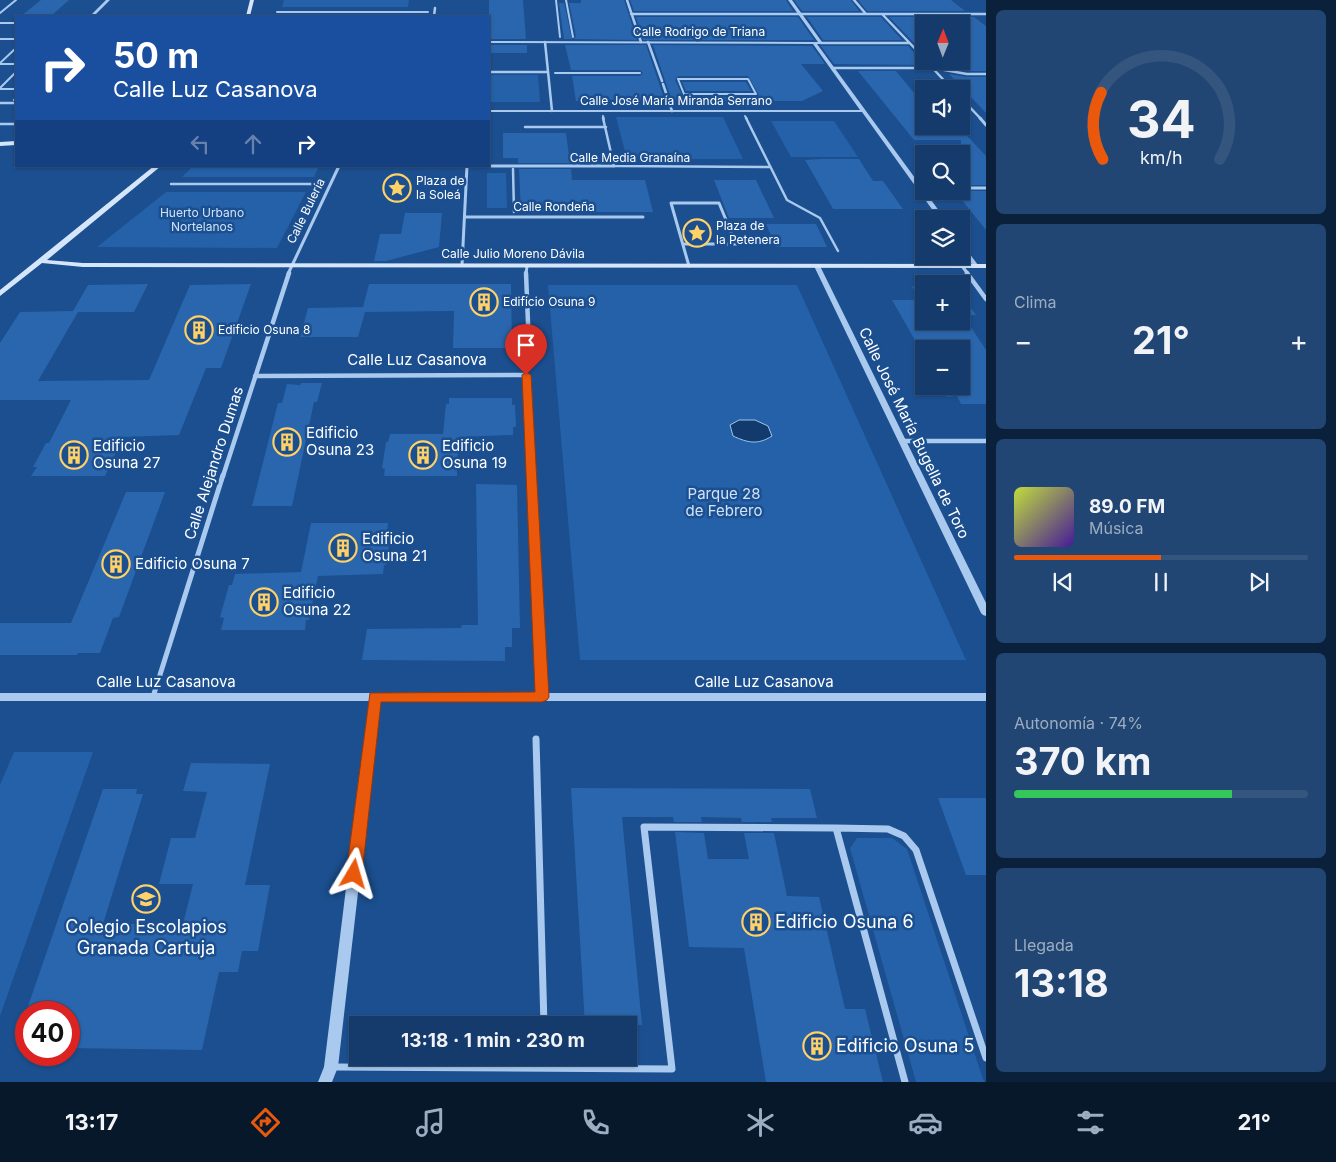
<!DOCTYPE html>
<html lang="es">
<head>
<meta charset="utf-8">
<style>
	body { margin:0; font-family:Inter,sans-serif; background:#214673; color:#f1f3f6; height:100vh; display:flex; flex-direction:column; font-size:19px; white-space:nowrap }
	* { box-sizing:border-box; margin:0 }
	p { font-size:16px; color:#9dadc1 }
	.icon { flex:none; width:28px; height:28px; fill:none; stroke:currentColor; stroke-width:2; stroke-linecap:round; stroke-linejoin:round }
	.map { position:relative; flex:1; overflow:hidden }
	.panel { display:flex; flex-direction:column; gap:10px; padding:10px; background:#0b203b; width:350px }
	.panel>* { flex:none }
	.hud { position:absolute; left:15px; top:15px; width:475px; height:152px; border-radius:0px; box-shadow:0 1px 4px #0004,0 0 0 1px #33557e; background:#1a4fa0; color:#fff; overflow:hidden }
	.needle { width:32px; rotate:1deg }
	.buttons { position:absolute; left:915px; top:15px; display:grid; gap:10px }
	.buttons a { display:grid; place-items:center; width:55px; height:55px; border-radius:0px; background:#143b6b; box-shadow:0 1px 4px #0004,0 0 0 1px #33557e; font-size:25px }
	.speed { position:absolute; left:15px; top:1001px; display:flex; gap:10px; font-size:25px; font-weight:700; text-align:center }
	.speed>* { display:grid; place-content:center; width:65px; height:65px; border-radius:50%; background:#143b6b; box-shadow:0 1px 4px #0004,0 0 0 1px #33557e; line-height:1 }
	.speed .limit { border:8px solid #d22; background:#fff; color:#111 }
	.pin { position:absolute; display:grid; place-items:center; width:42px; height:42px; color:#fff; margin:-51px -21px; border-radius:50% 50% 50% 0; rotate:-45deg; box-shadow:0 0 5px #0007 }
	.pin .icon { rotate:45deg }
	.me { position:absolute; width:55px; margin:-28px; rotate:7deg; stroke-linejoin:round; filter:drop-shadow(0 0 4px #0008) }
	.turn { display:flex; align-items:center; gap:18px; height:105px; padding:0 15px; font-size:22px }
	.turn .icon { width:65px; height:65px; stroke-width:2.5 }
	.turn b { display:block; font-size:35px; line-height:42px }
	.lanes { display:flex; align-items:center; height:48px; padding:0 15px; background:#0003; justify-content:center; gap:25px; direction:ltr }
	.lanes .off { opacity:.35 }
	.big { font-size:38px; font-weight:700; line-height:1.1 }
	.panel .card { flex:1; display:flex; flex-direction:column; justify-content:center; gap:8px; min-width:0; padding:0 18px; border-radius:8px; background:#214673 }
	.panel .dial { align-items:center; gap:0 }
	.dial svg { height:130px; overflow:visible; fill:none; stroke:#33557e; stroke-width:7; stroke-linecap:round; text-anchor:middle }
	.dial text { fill:#f1f3f6; stroke:none }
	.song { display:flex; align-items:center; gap:15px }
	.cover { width:60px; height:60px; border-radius:8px; background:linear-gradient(135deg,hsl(70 70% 55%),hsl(260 70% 35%)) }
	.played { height:5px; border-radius:2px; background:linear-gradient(90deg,#ea580c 50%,#33557e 50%) }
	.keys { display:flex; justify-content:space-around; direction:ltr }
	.heat { display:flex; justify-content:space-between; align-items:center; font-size:28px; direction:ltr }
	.charge { height:8px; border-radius:4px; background:linear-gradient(90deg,#34c759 74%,#33557e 0) }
	.trip { position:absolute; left:349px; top:1016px; width:288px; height:50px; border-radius:0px; background:#143b6b; box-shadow:0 1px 4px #0004,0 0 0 1px #33557e; font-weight:700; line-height:50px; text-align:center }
	.tab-bar { display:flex; height:80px; justify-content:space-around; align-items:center; background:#08182b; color:#9dadc1 }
	.tab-bar .icon { width:35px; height:35px }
	.tab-bar .selected { color:#ea580c }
	.tab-bar b { font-size:22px; color:#f1f3f6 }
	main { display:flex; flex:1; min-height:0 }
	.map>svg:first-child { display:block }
	.green { fill:#2461a8 }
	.water { fill:#123a6d; stroke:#9cc4f0 }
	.building { fill:#2a66ad; fill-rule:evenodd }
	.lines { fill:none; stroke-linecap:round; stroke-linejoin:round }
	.pedestrian-far1 { stroke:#a9c9ee; stroke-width:2 }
	.pedestrian { stroke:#a9c9ee; stroke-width:2.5 }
	.minor-far4 { stroke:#a9c9ee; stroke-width:2.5 }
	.minor-far3 { stroke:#a9c9ee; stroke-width:3 }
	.minor-far2 { stroke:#a9c9ee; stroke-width:4.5 }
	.minor-far1 { stroke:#a9c9ee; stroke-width:5 }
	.minor { stroke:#a9c9ee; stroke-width:7 }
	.tertiary { fill:#a9c9ee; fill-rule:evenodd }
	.secondary { fill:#d6e6fa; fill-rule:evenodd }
	.route { fill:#ea580c; stroke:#983908 }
	.labels { text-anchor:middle; stroke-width:5; stroke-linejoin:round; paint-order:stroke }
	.far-street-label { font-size:12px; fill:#fff; stroke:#1b4f8f }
	.far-poi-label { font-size:12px; fill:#fff; stroke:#1b4f8f; text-anchor:start }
	.far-park-label { font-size:12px; fill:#cfe3fa; stroke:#1b4f8f }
	.street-label { font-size:15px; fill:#fff; stroke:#1b4f8f }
	.poi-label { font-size:15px; fill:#fff; stroke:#1b4f8f; text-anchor:start }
	.park-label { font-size:15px; fill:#cfe3fa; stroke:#1b4f8f }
	.near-poi-label { font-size:18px; fill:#fff; stroke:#1b4f8f; text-anchor:start }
</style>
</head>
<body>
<main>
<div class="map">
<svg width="986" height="1082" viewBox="0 0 986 1082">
	<rect width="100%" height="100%" fill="#1b4f8f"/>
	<path class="green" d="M284 0H409L408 7H282Z
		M489 75H538L540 102H489Z
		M616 117H723L743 159H627Z
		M771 121H834L858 157H791Z
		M193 166H319L314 177H182Z
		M487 173H506L507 208H487Z
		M166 192H306L277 248 97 247Z
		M548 285H797L966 660H580Z
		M14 752H93L0 1016V785Z
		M857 838H892L907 849 984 1082H916L850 848Z"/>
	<path class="water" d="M739 420H755L768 426 772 436C758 445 748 443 733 436L730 425Z"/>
	<path class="building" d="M41 0H69L51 16H21Z
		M489 0H523L526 39H489Z
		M581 0H624L637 40 574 39 576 36 569 3H581Z
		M630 0H786L793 11H634Z
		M794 0H851L859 11H802Z
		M858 0H951L965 11H867Z
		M559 3H564L572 39H564Z
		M636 17H798L814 40H643Z
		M807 17H881L902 40H823Z
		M889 17H974L986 26V71H967L934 65 930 61H961V24H924V53Z
		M489 45H527V53H489Z
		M565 45H646L665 101H576L572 76H640L643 73 640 70H571Z
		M653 45 812 46 825 64H801L823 91 802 101H672ZM678 76H748L759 95 756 97H683L675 80Z
		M821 46H908L925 65 834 64Z
		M858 71H896L924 105V126H958L986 156V185H961V140H914Z
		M949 74 967 77H986V113Z
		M682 82H746L751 91H686Z
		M503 133H566L570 163H518V158H503Z
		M821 159H859L873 181H883L903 209H833L805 160Z
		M519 169H571L572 180H645L653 212H521Z
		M714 180H756L774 218H729Z
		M961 191H986V230L961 199Z
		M405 213H442L439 247 386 261H374L380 234H401Z
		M766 224H816L827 247H776Z
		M148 284 134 312H78L38 381 149 380 190 285 251 284 221 368H206L179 435 123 437 105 476H31L37 467H33L46 443H49L71 400H0V343L20 312 73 311 88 285Z
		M369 284H511L512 348H453L454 311 365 312 358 337H300L308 308 363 307Z
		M912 286H924V321H961V295L976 315H963L986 350V404H961L957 396 947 397 941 386H961V349H924V356L892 300H919Z
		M301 383H322L317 402H314L292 506H252L278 403H282L287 384 300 385Z
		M449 398H512V405H515L516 427H513V435L458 437 457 476H384L385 469 382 468 386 442H388L390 434H443L446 404H449Z
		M476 484 517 485 520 628H512V647H505V661L362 660 367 629 461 628 462 625H478Z
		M126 492H165L119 617 113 618 100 653H78L77 655H0V623H71Z
		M311 523H388L387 533H391L386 565H384L383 574 318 576 309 620H306L305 630H221L224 618 220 617 229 585H232L235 574 301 572Z
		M191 763 270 764 245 885H270L258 951H242L238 972H219L202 1050 69 1048V1012H26L103 789H137L136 794H143L103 924H183L193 884H159L171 838H195L207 792 183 791Z
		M571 788 810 789 817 818H771L772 822H742L741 818 701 817 702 822H674L673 817H622L642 1025H585Z
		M938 798H986V875H966Z
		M675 832 704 833 708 859H749L744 833H774L787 896 819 897 845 1009H865L883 1082H766L744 948 689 947Z"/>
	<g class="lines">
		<path class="pedestrian-far1" d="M556 0 560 37
			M566 0 573 37
			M277 12H428
			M0 13 16 0
			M0 39H16
			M0 63 16 48
			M0 64H16
			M555 73H640
			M678 79H748L756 94H684Z
			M0 88 16 72
			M0 89H16
			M14 100 16 98
			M603 116 604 119
			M745 116 747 119"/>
		<path class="pedestrian" d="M603 118 614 166 770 167
			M746 118 787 200 820 218 838 251
			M0 124H16
			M525 127H606
			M513 169 514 212
			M171 184H314"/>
		<path class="minor-far4" d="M627 0 641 42
			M854 0 866 14
			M631 14H986
			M882 14 924 58
			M434 16 435 8
			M545 42 552 111
			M648 42 662 81
			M821 43H909
			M926 61 952 89
			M832 68H933L967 74H986
			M489 72H548
			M663 84 672 111
			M961 98 981 119
			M0 103H16"/>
		<path class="minor-far3" d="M980 118 986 125
			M489 166H614
			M961 188H986
			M465 217H643
			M683 244H736L719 203H671L689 266
			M462 265 467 166H487
			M962 266 968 274
			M288 274 339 166
			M526 274 527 266"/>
		<path class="minor-far2" d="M526 273 529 348
			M967 273 986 299
			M255 376 526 375 531 476
			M902 441H986
			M223 476 289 273"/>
		<path class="minor-far1" d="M531 475 542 697
			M153 697 223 475"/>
		<path class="minor" d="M536 739 544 1025
			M545 1058V1068
			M333 1067 672 1069 644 827 836 828
			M905 1082 836 828 888 829 904 836 916 850 986 1058"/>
		<path class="tertiary" d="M106 0H110L94 16H90Z
			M788 0H792L822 42V44H817L945 219H939L862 112H489V110H860L813 44 489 43V41L818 42Z
			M0 22H16V24H0Z
			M961 244 963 245 978 265V267H974L961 250Z
			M815 265 820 266 986 603V616L983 615 981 613 814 266Z
			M0 693H986V701H380L338 1067 332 1082H318L324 1067 369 701H0Z"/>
		<path class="secondary" d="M250 0H254L250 16H246Z
			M16 141V145L0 146V142Z
			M154 166H161L47 260 83 263 986 264V268L83 267 42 263 0 296V290Z"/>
	</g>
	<path class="route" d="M526 372 531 375 549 697 547 700 542 702H381L362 874 359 879 354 881 349 879 346 874 370 693 535 692 522 375Z"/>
	<defs>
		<g id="sight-ring" transform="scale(1.4375)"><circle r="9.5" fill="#1b4f8f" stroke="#ffd166" stroke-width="1.5"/><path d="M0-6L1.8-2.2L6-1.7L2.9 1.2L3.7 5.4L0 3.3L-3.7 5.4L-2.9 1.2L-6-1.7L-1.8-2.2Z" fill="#ffd166"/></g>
		<g id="building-ring" transform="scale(1.4375)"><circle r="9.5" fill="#1b4f8f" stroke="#ffd166" stroke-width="1.5"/><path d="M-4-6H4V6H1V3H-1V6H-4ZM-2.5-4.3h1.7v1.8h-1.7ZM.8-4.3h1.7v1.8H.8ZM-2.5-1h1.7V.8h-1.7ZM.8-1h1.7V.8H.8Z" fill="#ffd166"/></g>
		<g id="school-ring" transform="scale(1.4375)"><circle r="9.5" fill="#1b4f8f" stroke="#ffd166" stroke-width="1.5"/><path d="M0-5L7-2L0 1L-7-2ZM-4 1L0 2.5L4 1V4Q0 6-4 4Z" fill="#ffd166"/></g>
	</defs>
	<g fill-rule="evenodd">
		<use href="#sight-ring" x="397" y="188"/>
		<use href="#sight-ring" x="697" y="233"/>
		<use href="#building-ring" x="484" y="302"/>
		<use href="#building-ring" x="199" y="330"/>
		<use href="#building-ring" x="287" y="442"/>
		<use href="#building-ring" x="74" y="455"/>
		<use href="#building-ring" x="423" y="455"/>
		<use href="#building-ring" x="343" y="548"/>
		<use href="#building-ring" x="116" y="564"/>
		<use href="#building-ring" x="264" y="602"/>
		<use href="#school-ring" x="146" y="899"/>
		<use href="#building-ring" x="756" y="922"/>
		<use href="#building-ring" x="817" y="1046"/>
	</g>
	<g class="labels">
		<g class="far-street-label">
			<text x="699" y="36">Calle Rodrigo de Triana</text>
			<text x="676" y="105">Calle José María Miranda Serrano</text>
			<text x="630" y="162">Calle Media Granaína</text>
			<text x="554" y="211">Calle Rondeña</text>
			<text transform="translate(306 211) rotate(-64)" y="4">Calle Bulería</text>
			<text x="513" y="258">Calle Julio Moreno Dávila</text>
		</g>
		<g class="far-poi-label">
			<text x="416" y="185">Plaza de<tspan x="416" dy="14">la Soleá</tspan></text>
			<text x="716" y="230">Plaza de<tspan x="716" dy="14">la Petenera</tspan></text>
			<text x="503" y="306">Edificio Osuna 9</text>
			<text x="218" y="334">Edificio Osuna 8</text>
		</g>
		<g class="far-park-label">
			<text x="202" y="217">Huerto Urbano<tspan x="202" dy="14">Nortelanos</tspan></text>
		</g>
		<g class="street-label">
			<text x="417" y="365">Calle Luz Casanova</text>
			<text transform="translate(914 433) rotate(64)" y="5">Calle José María Bugella de Toro</text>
			<text transform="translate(214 463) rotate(-72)" y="5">Calle Alejandro Dumas</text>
			<text x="166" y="687">Calle Luz Casanova</text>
			<text x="764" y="687">Calle Luz Casanova</text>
		</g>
		<g class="poi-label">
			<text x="306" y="438">Edificio<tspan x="306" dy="17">Osuna 23</tspan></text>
			<text x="93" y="451">Edificio<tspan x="93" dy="17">Osuna 27</tspan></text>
			<text x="442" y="451">Edificio<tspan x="442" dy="17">Osuna 19</tspan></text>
			<text x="362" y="544">Edificio<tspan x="362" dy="17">Osuna 21</tspan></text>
			<text x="135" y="569">Edificio Osuna 7</text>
			<text x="283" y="598">Edificio<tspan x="283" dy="17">Osuna 22</tspan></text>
		</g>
		<g class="park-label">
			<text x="724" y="499">Parque 28<tspan x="724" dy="17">de Febrero</tspan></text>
		</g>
		<g class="near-poi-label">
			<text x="775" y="928">Edificio Osuna 6</text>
			<text x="146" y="933" text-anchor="middle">Colegio Escolapios<tspan x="146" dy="21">Granada Cartuja</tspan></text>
			<text x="836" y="1052">Edificio Osuna 5</text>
		</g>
	</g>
</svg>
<div class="buttons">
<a><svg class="needle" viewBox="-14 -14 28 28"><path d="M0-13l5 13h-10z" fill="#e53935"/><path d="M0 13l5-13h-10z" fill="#9dadc1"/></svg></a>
<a><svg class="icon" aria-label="sound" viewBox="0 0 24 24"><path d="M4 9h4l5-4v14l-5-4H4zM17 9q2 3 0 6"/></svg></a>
<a><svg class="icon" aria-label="search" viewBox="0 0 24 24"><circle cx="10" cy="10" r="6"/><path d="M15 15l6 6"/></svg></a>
<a><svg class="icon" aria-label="layers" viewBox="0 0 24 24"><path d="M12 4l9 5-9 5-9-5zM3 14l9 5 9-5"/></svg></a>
<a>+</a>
<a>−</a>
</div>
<div class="speed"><div class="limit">40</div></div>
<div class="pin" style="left:526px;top:375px;background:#d93025"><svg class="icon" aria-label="arrive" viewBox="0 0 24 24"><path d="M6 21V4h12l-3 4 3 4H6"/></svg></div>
<svg class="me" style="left:354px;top:874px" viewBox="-20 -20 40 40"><path d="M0-17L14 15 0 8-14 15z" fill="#ea580c" stroke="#fff" stroke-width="4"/></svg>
<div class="trip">13:18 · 1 min · 230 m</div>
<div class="hud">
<div class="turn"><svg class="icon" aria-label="right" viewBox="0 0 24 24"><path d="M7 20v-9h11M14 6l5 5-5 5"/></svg><div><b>50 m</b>Calle Luz Casanova</div></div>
<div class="lanes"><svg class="icon off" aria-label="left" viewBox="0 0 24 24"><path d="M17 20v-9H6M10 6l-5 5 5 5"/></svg><svg class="icon off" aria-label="ahead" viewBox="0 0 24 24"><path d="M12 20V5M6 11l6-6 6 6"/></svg><svg class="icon" aria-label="right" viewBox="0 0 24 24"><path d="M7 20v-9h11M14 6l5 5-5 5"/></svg></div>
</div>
</div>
<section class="panel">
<div class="card dial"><svg viewBox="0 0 100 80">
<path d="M14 69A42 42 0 1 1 86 69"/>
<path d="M14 69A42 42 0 0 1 13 28" stroke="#ea580c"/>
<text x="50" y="56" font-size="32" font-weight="700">34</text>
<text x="50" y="72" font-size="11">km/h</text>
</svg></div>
<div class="card"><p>Clima</p>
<div class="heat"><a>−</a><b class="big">21°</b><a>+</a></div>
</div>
<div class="card">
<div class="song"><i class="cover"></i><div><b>89.0 FM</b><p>Música</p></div></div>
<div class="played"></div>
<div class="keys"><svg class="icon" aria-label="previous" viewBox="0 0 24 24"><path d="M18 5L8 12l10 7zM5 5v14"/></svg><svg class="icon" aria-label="pause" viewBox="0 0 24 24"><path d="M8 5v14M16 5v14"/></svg><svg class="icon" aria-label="next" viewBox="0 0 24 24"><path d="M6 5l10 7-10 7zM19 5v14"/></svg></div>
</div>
<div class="card"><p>Autonomía · 74%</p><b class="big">370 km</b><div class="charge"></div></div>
<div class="card"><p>Llegada</p><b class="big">13:18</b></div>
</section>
</main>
<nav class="tab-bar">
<b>13:17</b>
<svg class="icon selected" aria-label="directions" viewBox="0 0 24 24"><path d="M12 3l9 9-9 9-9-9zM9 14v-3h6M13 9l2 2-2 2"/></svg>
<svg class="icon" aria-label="music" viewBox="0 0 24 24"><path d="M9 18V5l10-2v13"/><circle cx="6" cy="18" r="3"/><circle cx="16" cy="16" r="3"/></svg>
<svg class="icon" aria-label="phone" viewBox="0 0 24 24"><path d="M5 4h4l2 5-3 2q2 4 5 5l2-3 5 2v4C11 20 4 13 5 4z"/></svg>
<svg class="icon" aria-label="climate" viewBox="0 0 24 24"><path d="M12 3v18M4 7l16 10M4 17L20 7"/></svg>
<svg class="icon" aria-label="car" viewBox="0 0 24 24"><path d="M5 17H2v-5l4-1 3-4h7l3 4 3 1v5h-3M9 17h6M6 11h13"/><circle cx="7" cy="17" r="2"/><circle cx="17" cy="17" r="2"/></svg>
<svg class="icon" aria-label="filters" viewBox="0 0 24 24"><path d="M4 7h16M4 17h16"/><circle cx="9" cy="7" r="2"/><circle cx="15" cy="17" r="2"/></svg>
<b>21°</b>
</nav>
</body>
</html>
